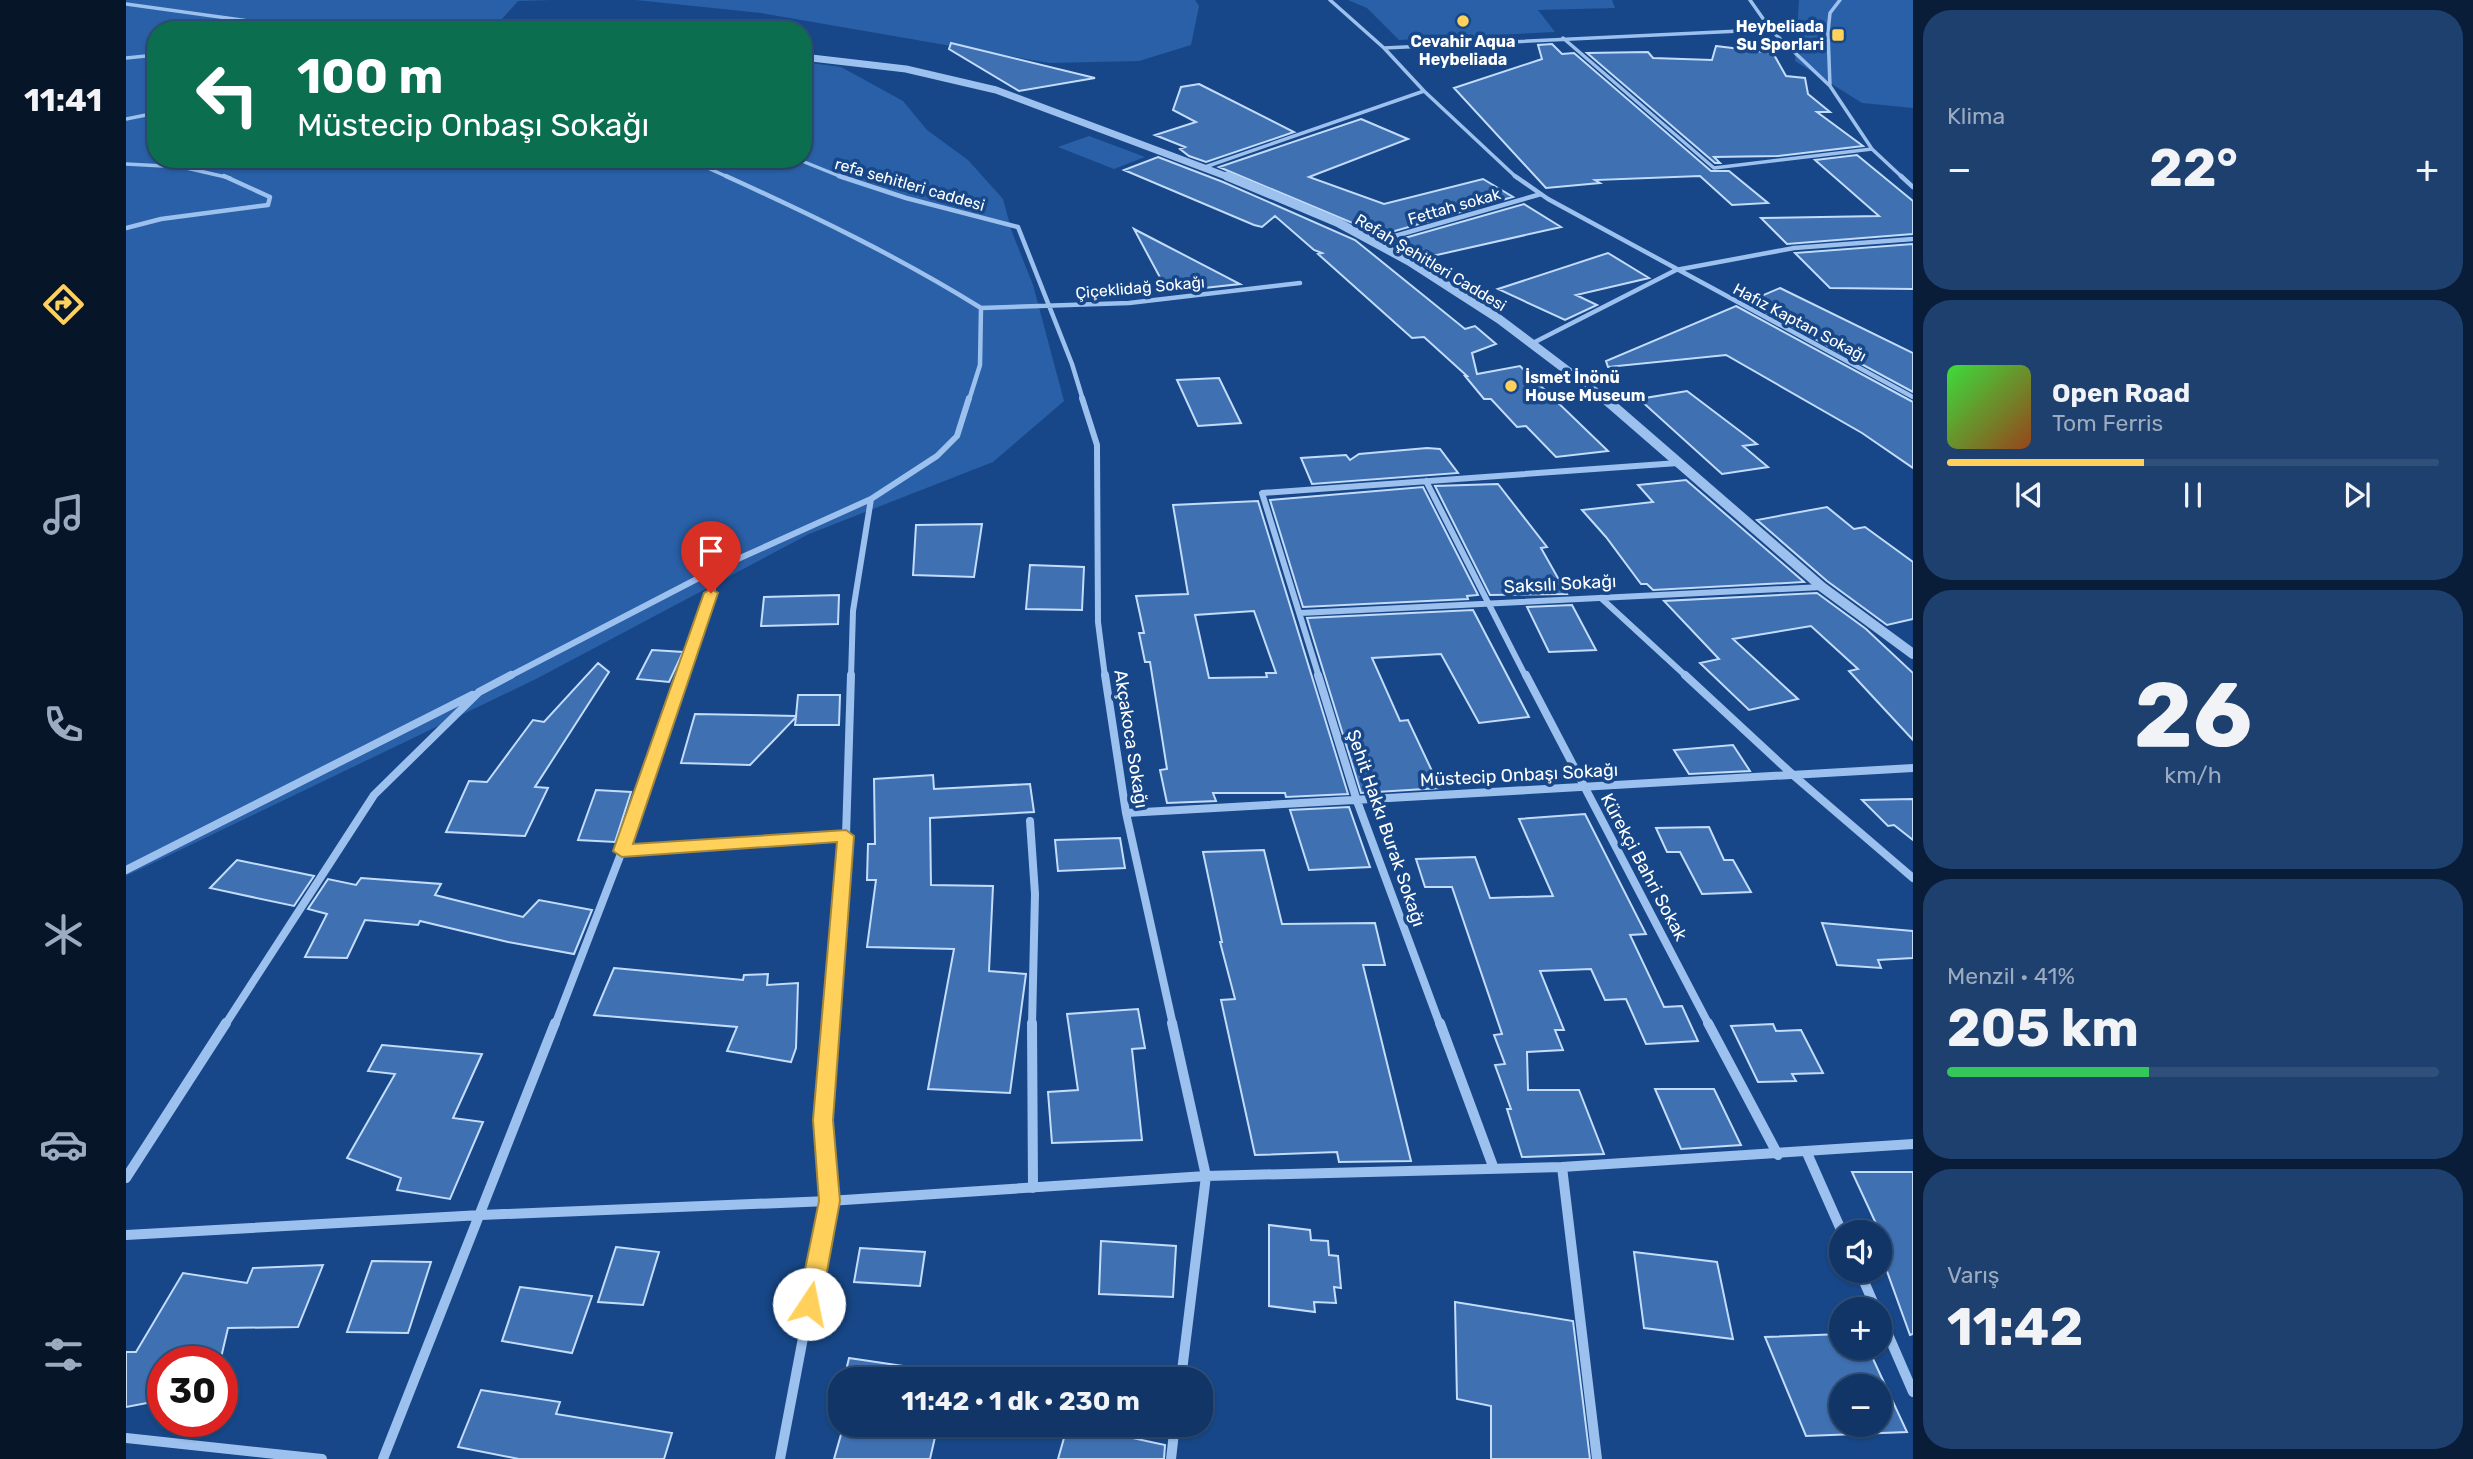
<!DOCTYPE html>
<html lang="tr">
<head>
<meta charset="utf-8">
<style>
	body { margin:0; font-family:Rubik,sans-serif; background:#1e406f; color:#f1f3f6; height:100vh; display:flex; flex-direction:column; font-size:26px; white-space:nowrap }
	* { box-sizing:border-box; margin:0 }
	p { font-size:23px; color:#9cabbf }
	.icon { flex:none; width:38px; height:38px; fill:none; stroke:currentColor; stroke-width:2; stroke-linecap:round; stroke-linejoin:round }
	.map { position:relative; flex:1; overflow:hidden }
	.panel { display:flex; flex-direction:column; gap:10px; padding:10px; background:#091d38; width:560px }
	.panel>* { flex:none }
	.guide { position:absolute; left:21px; top:21px; width:665px; height:147px; border-radius:28px; box-shadow:0 2px 5px #0004,0 0 0 2px #30507a; background:#0b6e4f; color:#fff; overflow:hidden }
	.controls { position:absolute; left:1703px; top:1220px; display:grid; gap:14px }
	.controls a { display:grid; place-items:center; width:63px; height:63px; border-radius:50%; background:#113566; box-shadow:0 2px 5px #0004,0 0 0 2px #30507a; font-size:35px }
	.speed { position:absolute; left:21px; top:1346px; display:flex; gap:14px; font-size:35px; font-weight:700; text-align:center }
	.speed>* { display:grid; place-content:center; width:91px; height:91px; border-radius:50%; background:#113566; box-shadow:0 2px 5px #0004,0 0 0 2px #30507a; line-height:1 }
	.speed .limit { border:10px solid #d22; background:#fff; color:#111 }
	.pin { position:absolute; display:grid; place-items:center; width:60px; height:60px; color:#fff; margin:-72px -30px; border-radius:50% 50% 50% 0; rotate:-45deg; box-shadow:0 0 7px #0007 }
	.pin .icon { rotate:45deg }
	.me { position:absolute; width:77px; margin:-38px; rotate:11deg; stroke-linejoin:round; filter:drop-shadow(0 0 5px #0008) }
	.turn { display:flex; align-items:center; gap:24px; height:147px; padding:0 35px; font-size:32px }
	.turn .icon { width:91px; height:91px; stroke-width:2.5 }
	.turn b { display:block; font-size:49px; line-height:60px }
	.big { font-size:52px; font-weight:700; line-height:1.1 }
	.panel .card { flex:1; display:flex; flex-direction:column; justify-content:center; gap:10px; min-width:0; padding:0 24px; border-radius:28px; background:#1e406f }
	.panel .dial { align-items:center; gap:0 }
	.dial b { font-size:91px; line-height:1 }
	.song { display:flex; align-items:center; gap:21px }
	.cover { width:84px; height:84px; border-radius:10px; background:linear-gradient(135deg,hsl(120 70% 55%),hsl(20 70% 35%)) }
	.played { height:7px; border-radius:4px; background:linear-gradient(90deg,#ffd15a 40%,#30507a 40%) }
	.keys { display:flex; justify-content:space-around; direction:ltr }
	.heat { display:flex; justify-content:space-between; align-items:center; font-size:38px; direction:ltr }
	.charge { height:10px; border-radius:5px; background:linear-gradient(90deg,#34c759 41%,#30507a 0) }
	.trip { position:absolute; left:702px; top:1367px; width:385px; height:70px; border-radius:28px; background:#113566; box-shadow:0 2px 5px #0004,0 0 0 2px #30507a; font-weight:700; line-height:70px; text-align:center }
	main { display:flex; flex:1; min-height:0 }
	.dock { display:flex; flex-direction:column; width:126px; justify-content:space-around; align-items:center; background:#071529; color:#9cabbf }
	.dock .icon { width:49px; height:49px }
	.dock .selected { color:#ffd15a }
	.dock b { font-size:32px; color:#f1f3f6 }
	.map>svg:first-child { display:block }
	.green { fill:#2960a7 }
	.building { fill:#3f70b2; stroke:#c3dcfa; stroke-width:2; fill-rule:evenodd }
	.lines { fill:none; stroke-linecap:round; stroke-linejoin:round }
	.minor-far4 { stroke:#9dc1ee; stroke-width:3.5 }
	.minor-far3 { stroke:#9dc1ee; stroke-width:4.5 }
	.minor-far2 { stroke:#9dc1ee; stroke-width:6 }
	.minor-far1 { stroke:#9dc1ee; stroke-width:8 }
	.minor { stroke:#9dc1ee; stroke-width:10 }
	.tertiary-far2 { stroke:#9dc1ee; stroke-width:7 }
	.tertiary-far1 { stroke:#9dc1ee; stroke-width:9 }
	.tertiary { stroke:#9dc1ee; stroke-width:10 }
	.route { fill:#ffd15a; stroke:#a6883a; stroke-width:2 }
	.poi-dot { fill:#ffd15a; stroke:#174788; stroke-width:2.5 }
	.labels { text-anchor:middle; stroke-width:7; stroke-linejoin:round; paint-order:stroke }
	.far-poi-label { font-size:16px; font-weight:bold; fill:#fff; stroke:#174788; text-anchor:end }
	.far-street-label { font-size:16px; fill:#fff; stroke:#174788 }
	.street-label { font-size:18px; fill:#fff; stroke:#174788 }
</style>
</head>
<body>
<main>
<nav class="dock">
<b>11:41</b>
<svg class="icon selected" aria-label="directions" viewBox="0 0 24 24"><path d="M12 3l9 9-9 9-9-9zM9 14v-3h6M13 9l2 2-2 2"/></svg>
<svg class="icon" aria-label="music" viewBox="0 0 24 24"><path d="M9 18V5l10-2v13"/><circle cx="6" cy="18" r="3"/><circle cx="16" cy="16" r="3"/></svg>
<svg class="icon" aria-label="phone" viewBox="0 0 24 24"><path d="M5 4h4l2 5-3 2q2 4 5 5l2-3 5 2v4C11 20 4 13 5 4z"/></svg>
<svg class="icon" aria-label="climate" viewBox="0 0 24 24"><path d="M12 3v18M4 7l16 10M4 17L20 7"/></svg>
<svg class="icon" aria-label="car" viewBox="0 0 24 24"><path d="M5 17H2v-5l4-1 3-4h7l3 4 3 1v5h-3M9 17h6M6 11h13"/><circle cx="7" cy="17" r="2"/><circle cx="17" cy="17" r="2"/></svg>
<svg class="icon" aria-label="filters" viewBox="0 0 24 24"><path d="M4 7h16M4 17h16"/><circle cx="9" cy="7" r="2"/><circle cx="15" cy="17" r="2"/></svg>
</nav>
<div class="map">
<svg width="1787" height="1459" viewBox="0 0 1787 1459">
	<rect width="100%" height="100%" fill="#174788"/>
	<path class="green" d="M0 0H425L392 1 368 28 380 30H30V159H677V62L715 67 777 101 801 130 842 160 877 199 886 232 907 285 938 401 867 462 683 534 410 679 0 876Z
		M510 0H1069L1073 6 1065 45 1013 61 923 63 635 13Z
		M1222 0H1486L1489 8 1412 10 1429 32 1273 40 1241 8Z
		M1673 0H1787V108L1736 103 1669 61Z
		M963 136 1019 157 988 169 932 147Z"/>
	<path class="building" d="M825 43 969 78 893 91 823 49Z
		M1426 44 1436 54 1448 53 1585 171H1603L1642 203 1606 205 1574 176 1469 180 1474 183 1420 188 1328 88 1416 59 1412 45Z
		M1590 46 1647 53 1660 76 1679 78 1682 94 1704 112H1691L1737 146 1651 156 1588 157 1594 163H1589L1461 53 1522 52 1527 58 1586 60Z
		M1073 84 1168 132 1080 162 1063 156 1054 149 1059 147 1029 135 1070 122 1047 110 1055 87Z
		M1235 119 1282 139 1183 177 1258 204 1357 179 1387 197 1255 235 1093 167Z
		M1731 155 1787 201V234L1661 244 1635 218 1753 216 1689 160Z
		M1032 157 1097 182 1229 240 1339 329 1349 326 1370 344 1346 353 1351 374 1394 366 1482 451 1430 457 1400 426 1391 427 1365 399H1358L1339 376H1341L1298 337 1286 338 1192 254 1196 253 1188 250 1149 216 1136 227 1128 225 998 170Z
		M1398 204 1435 227 1302 257 1268 241Z
		M1008 229 1033 242 1114 284 1069 289 1061 279 1037 283Z
		M1787 244V289L1704 288 1669 253Z
		M1482 253 1523 278 1450 295 1471 305 1439 320 1372 289Z
		M1654 288 1787 353V392L1621 302Z
		M1610 306 1787 402V468L1736 433 1600 355 1482 367 1480 361Z
		M1093 378 1115 423 1072 426 1051 380Z
		M1561 391 1631 444 1617 446 1642 467 1596 474 1513 399Z
		M1301 448 1314 449 1332 473 1186 484 1175 458 1220 455 1224 460 1233 454Z
		M1560 480 1678 582 1527 590 1521 584H1515L1480 537 1456 510 1527 502 1512 485Z
		M1372 484 1421 547 1415 548 1441 594 1364 595 1309 486Z
		M1297 487 1352 595 1341 596 1342 599 1177 607 1144 500Z
		M1132 501 1222 794 1160 797 1159 793H1087L1090 801 1041 803 1034 770 1041 769 1024 662H1019L1013 633H1018L1010 596 1062 594 1047 505ZM1128 611 1150 673H1140L1141 677 1083 678 1069 615Z
		M1701 507 1728 529 1739 527 1787 562V619L1761 625 1701 581 1631 520Z
		M856 524 848 577 787 575 790 525Z
		M904 565 958 567 956 610 900 609Z
		M1691 593 1740 629 1787 673V740L1723 671 1732 669 1685 626 1607 639 1672 699 1623 710 1574 663 1593 659 1538 601Z
		M713 595 712 624 635 626 638 597Z
		M1446 605 1470 650 1423 652 1401 607Z
		M1347 610 1403 717 1353 723 1315 654 1246 658 1274 721 1282 720 1314 788 1235 793 1181 618Z
		M526 650 557 652 543 682 511 679Z
		M472 663 483 672 409 787 422 788 399 836 320 832 343 781 361 782 407 720 418 722Z
		M672 695H714L713 725H669L670 717 624 765 555 763 569 714 670 716Z
		M1607 745 1624 771 1563 774 1548 750Z
		M807 775 808 789 904 784 908 812 804 818 805 885 867 886 863 971 900 974 884 1093 802 1089 828 949 741 947 750 880H741L742 844H749L748 779Z
		M470 790 505 792 489 842 452 840Z
		M1787 799V840L1768 825 1762 826 1736 800Z
		M1223 807 1244 867 1183 870 1164 810Z
		M1459 814 1520 934 1504 935 1538 1007 1556 1006 1572 1041 1520 1044 1500 999 1479 1000 1465 969 1414 971 1438 1030H1429L1437 1050 1401 1052 1402 1090H1453L1478 1154 1396 1157 1381 1109H1385L1369 1065 1379 1064 1368 1035 1376 1034 1326 887H1299L1290 859 1349 857 1364 898 1427 896 1393 819Z
		M1583 827 1598 860H1607L1625 892 1576 894 1554 852H1541L1530 828Z
		M994 838 999 868 932 871 929 840Z
		M1138 850 1156 924 1249 923 1259 965H1237L1285 1161 1213 1162 1211 1152 1129 1155 1095 1000 1109 999 1094 942H1096L1077 852Z
		M111 860 188 876 168 906 84 888Z
		M235 878 315 884 309 895 397 917 413 900 466 910 448 954 382 942 294 921 292 925 239 920 221 958 179 957 201 914 182 909 202 879 230 885Z
		M1696 923 1787 931V958L1752 960 1755 968 1711 965Z
		M488 968 617 980 618 975 642 974 641 985 672 983 670 1048 665 1062 601 1051 611 1027 468 1015Z
		M1012 1009 1019 1048 1006 1049 1016 1140 926 1143 922 1092 952 1090 941 1014Z
		M1647 1024 1650 1031 1675 1030 1697 1073 1666 1074 1670 1081 1632 1082 1605 1026Z
		M256 1045 356 1054 327 1118 357 1122 324 1199 271 1190 275 1178 221 1158 269 1074 242 1071Z
		M1529 1089H1588L1615 1145 1555 1149Z
		M1726 1172H1787V1334L1784 1335 1754 1252V1232L1746 1230H1753Z
		M1143 1225 1184 1230 1185 1240 1202 1241 1203 1255 1212 1256 1215 1288 1208 1287 1210 1303 1188 1302 1189 1312 1143 1306Z
		M975 1241 1050 1246 1047 1297 973 1294Z
		M490 1247 533 1252 517 1305 472 1302Z
		M734 1248 799 1252 794 1286 728 1282Z
		M1508 1252 1591 1262 1607 1339 1518 1328Z
		M246 1261 305 1262 282 1333 221 1332Z
		M197 1265 172 1327 102 1328 94 1362H37V1400L0 1407V1352H10L57 1273 121 1283 127 1268Z
		M394 1287 466 1296 446 1353 376 1341Z
		M1329 1302 1447 1321 1464 1459H1365V1406L1331 1399Z
		M1715 1334V1348H1742L1781 1432 1680 1436 1639 1337ZM1715 1386H1754V1424H1715Z
		M723 1358 825 1373 823 1379H718Z
		M355 1390 434 1402 430 1414 546 1433 538 1459H393L332 1447Z
		M718 1424H812L804 1459H708Z
		M942 1424 1039 1445 1038 1459H932Z"/>
	<g class="lines">
		<path class="minor-far4" d="M1204 0 1258 48
			M1624 0 1645 30 1704 86 1746 149 1777 178
			M0 4 145 24
			M160 27 174 30
			M1702 32 1704 13 1714 0
			M1437 38 1588 168 1746 149
			M0 58 30 55
			M1298 91 1391 178
			M0 119 30 113
			M562 159 604 178
			M671 159 718 178
			M0 164 56 167 104 178
			M1079 167 1298 91 1258 48 1635 30 1702 32 1704 86"/>
		<path class="minor-far3" d="M600 176C688 216 773 257 855 308L854 365 843 400
			M713 176 780 198 892 227 946 364 957 400
			M1389 176 1422 199 1787 397
			M1775 176 1787 187
			M0 228 35 219 142 205 144 197 98 176
			M1248 242 1415 194
			M855 308 1003 303 1174 283
			M1405 344 1550 270 1668 248 1787 239"/>
		<path class="minor-far2" d="M956 398 971 445 972 622 979 677
			M1300 481 1400 677
			M1475 598 1561 677
			M1174 613 1696 587
			M382 677 594 567 745 499 811 456 831 436 843 398
			M556 677 594 568
			M725 677 727 611 745 499
			M1193 677 1136 493 1552 463"/>
		<path class="minor-far1" d="M979 675 1000 813 1047 1025
			M1192 675 1231 801 1314 1025
			M1400 675 1583 1025
			M1559 675 1667 775 1787 878
			M1000 813 1787 768
			M904 821 909 894 906 1025
			M496 851 720 836
			M0 870 346 695
			M99 1025 248 795 353 692 385 675
			M429 1025 496 851 557 675
			M705 1025 720 836 725 675"/>
		<path class="minor" d="M906 1023 907 1188
			M1046 1023 1080 1176 1055 1379
			M1314 1023 1368 1169
			M1582 1023 1652 1155
			M1681 1153 1716 1232
			M1436 1167 1471 1459
			M0 1178 100 1023
			M0 1235 355 1215 703 1201 1080 1176 1436 1167 1787 1144
			M1733 1270 1750 1309
			M1754 1316 1787 1392
			M0 1438 196 1459
			M257 1459 429 1023
			M654 1459 703 1201 697 1120 705 1023
			M1045 1459 1049 1424"/>
		<path class="tertiary-far2" d="M142 24 321 30
			M677 57 780 69 870 90 1105 178"/>
		<path class="tertiary-far1" d="M1101 176 1211 222 1283 261 1373 319 1480 400"/>
		<path class="tertiary" d="M1478 398 1696 587 1787 654"/>
	</g>
	<path class="route" d="M585 589 592 593 507 844 720 830 728 836 707 1120 714 1201 695 1304 691 1311 683 1314 675 1311 672 1304 693 1201 687 1120 711 842 496 857 487 851 578 593Z"/>
	<g class="poi-dot">
		<circle cx="1337" cy="21" r="7"/>
		<rect x="1705" y="28" width="14" height="14" rx="3.5"/>
		<circle cx="1385" cy="386" r="7"/>
	</g>
	<g class="labels">
		<g class="far-poi-label">
			<text x="1698" y="32">Heybeliada<tspan x="1698" dy="18">Su Sporlari</tspan></text>
			<text x="1337" y="47" text-anchor="middle">Cevahir Aqua<tspan x="1337" dy="18">Heybeliada</tspan></text>
			<text x="1399" y="383" text-anchor="start">İsmet İnönü<tspan x="1399" dy="18">House Museum</tspan></text>
		</g>
		<g class="far-street-label">
			<text transform="translate(784 184) rotate(16)" y="6">refa sehitleri caddesi</text>
			<text transform="translate(1328 206) rotate(-16)" y="6">Fettah sokak</text>
			<text transform="translate(1305 262) rotate(31)" y="6">Refah Şehitleri Caddesi</text>
			<text transform="translate(1014 287) rotate(-5)" y="6">Çiçeklidağ Sokağı</text>
			<text transform="translate(1674 322) rotate(28)" y="6">Hafız Kaptan Sokağı</text>
		</g>
		<g class="street-label">
			<text transform="translate(1434 584) rotate(-3)" y="6">Saksılı Sokağı</text>
			<text transform="translate(1005 739) rotate(81)" y="6">Akçakoca Sokağı</text>
			<text transform="translate(1393 775) rotate(-3)" y="6">Müstecip Onbaşı Sokağı</text>
			<text transform="translate(1260 828) rotate(71)" y="6">Şehit Hakkı Burak Sokağı</text>
			<text transform="translate(1518 867) rotate(62)" y="6">Kürekçi Bahri Sokak</text>
		</g>
	</g>
</svg>
<div class="controls">
<a><svg class="icon" aria-label="sound" viewBox="0 0 24 24"><path d="M4 9h4l5-4v14l-5-4H4zM17 9q2 3 0 6"/></svg></a>
<a>+</a>
<a>−</a>
</div>
<div class="speed"><div class="limit">30</div></div>
<div class="pin" style="left:585px;top:593px;background:#d93025"><svg class="icon" aria-label="arrive" viewBox="0 0 24 24"><path d="M6 21V4h12l-3 4 3 4H6"/></svg></div>
<svg class="me" style="left:683px;top:1304px" viewBox="-20 -20 40 40"><circle r="19" fill="#fff"/><path d="M0-13L10 11 0 6-10 11z" fill="#ffd15a"/></svg>
<div class="trip">11:42 · 1 dk · 230 m</div>
<div class="guide">
<div class="turn"><svg class="icon" aria-label="left" viewBox="0 0 24 24"><path d="M17 20v-9H6M10 6l-5 5 5 5"/></svg><div><b>100 m</b>Müstecip Onbaşı Sokağı</div></div>
</div>
</div>
<section class="panel">
<div class="card"><p>Klima</p>
<div class="heat"><a>−</a><b class="big">22°</b><a>+</a></div>
</div>
<div class="card">
<div class="song"><i class="cover"></i><div><b>Open Road</b><p>Tom Ferris</p></div></div>
<div class="played"></div>
<div class="keys"><svg class="icon" aria-label="previous" viewBox="0 0 24 24"><path d="M18 5L8 12l10 7zM5 5v14"/></svg><svg class="icon" aria-label="pause" viewBox="0 0 24 24"><path d="M8 5v14M16 5v14"/></svg><svg class="icon" aria-label="next" viewBox="0 0 24 24"><path d="M6 5l10 7-10 7zM19 5v14"/></svg></div>
</div>
<div class="card dial"><b>26</b><p>km/h</p></div>
<div class="card"><p>Menzil · 41%</p><b class="big">205 km</b><div class="charge"></div></div>
<div class="card"><p>Varış</p><b class="big">11:42</b></div>
</section>
</main>
</body>
</html>
